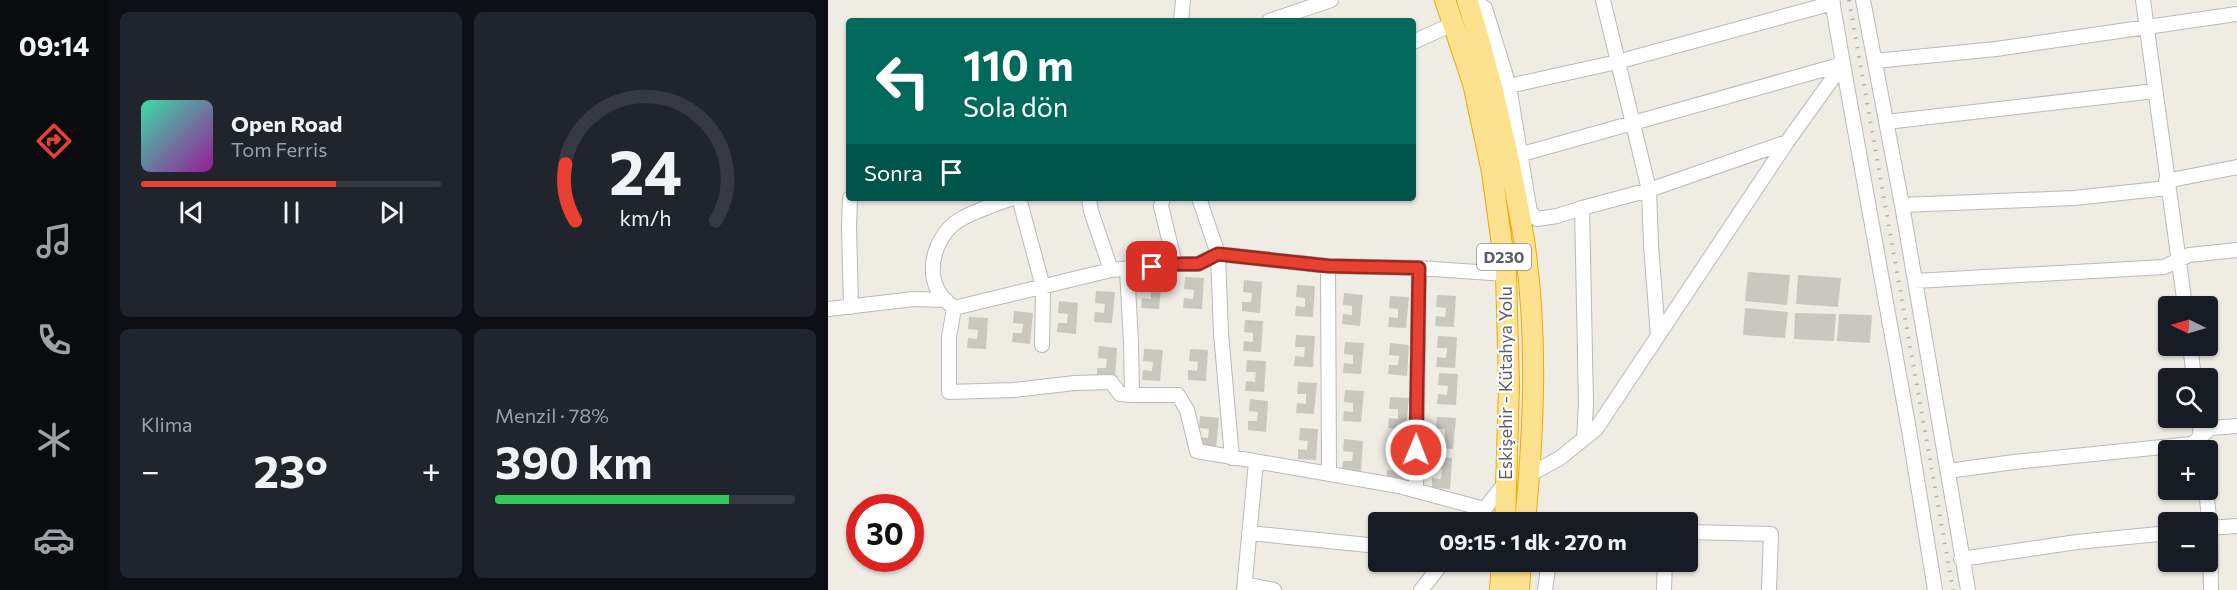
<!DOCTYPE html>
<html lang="tr">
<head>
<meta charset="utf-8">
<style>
	body { margin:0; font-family:Commissioner,sans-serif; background:#20242c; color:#f1f3f6; height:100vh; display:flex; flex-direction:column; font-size:22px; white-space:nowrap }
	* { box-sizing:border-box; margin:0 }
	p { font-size:20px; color:#9ea1a6 }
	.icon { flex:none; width:33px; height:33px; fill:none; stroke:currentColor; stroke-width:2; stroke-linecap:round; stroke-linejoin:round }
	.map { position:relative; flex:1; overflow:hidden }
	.drawer { display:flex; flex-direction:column; gap:12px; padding:12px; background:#0d0f14; width:720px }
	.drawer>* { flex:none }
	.top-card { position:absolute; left:18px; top:18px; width:570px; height:183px; border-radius:6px; box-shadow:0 2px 4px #0004; background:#00695c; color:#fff; overflow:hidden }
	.needle { width:39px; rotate:275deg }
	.controls { position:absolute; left:1330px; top:296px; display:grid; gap:12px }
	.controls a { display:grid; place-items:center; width:60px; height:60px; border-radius:6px; background:#171b24; box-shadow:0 2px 4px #0004; font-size:30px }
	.speed { position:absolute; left:18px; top:494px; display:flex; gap:12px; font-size:30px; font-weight:700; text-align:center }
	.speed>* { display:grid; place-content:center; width:78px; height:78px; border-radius:50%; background:#171b24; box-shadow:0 2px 4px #0004; line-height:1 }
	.speed .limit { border:9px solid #d22; background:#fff; color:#111 }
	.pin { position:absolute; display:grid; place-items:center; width:51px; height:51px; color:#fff; margin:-26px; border-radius:12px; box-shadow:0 3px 9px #0006 }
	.me { position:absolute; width:66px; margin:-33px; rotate:1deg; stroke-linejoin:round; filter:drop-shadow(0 0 4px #0008) }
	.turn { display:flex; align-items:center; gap:21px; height:126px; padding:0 18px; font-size:27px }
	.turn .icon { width:78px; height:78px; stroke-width:2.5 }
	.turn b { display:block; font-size:42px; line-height:51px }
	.then { display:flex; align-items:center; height:57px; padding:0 18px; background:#0003; gap:12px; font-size:22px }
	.big { font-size:45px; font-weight:700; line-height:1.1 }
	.drawer .widget { flex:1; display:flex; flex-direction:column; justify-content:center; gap:9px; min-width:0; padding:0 21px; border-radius:9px; background:#20242c }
	.drawer .dial { align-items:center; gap:0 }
	.dial svg { height:156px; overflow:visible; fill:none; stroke:#363941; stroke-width:7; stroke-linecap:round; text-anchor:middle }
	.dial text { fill:#f1f3f6; stroke:none }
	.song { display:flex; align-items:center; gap:18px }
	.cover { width:72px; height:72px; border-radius:9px; background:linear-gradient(135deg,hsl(160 70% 55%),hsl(300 70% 35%)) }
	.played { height:6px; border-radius:3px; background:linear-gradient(90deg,#e84031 65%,#363941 65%) }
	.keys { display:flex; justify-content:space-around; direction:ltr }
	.heat { display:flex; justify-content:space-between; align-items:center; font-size:33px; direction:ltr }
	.charge { height:9px; border-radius:4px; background:linear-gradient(90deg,#34c759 78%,#363941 0) }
	.drawer .tiles { flex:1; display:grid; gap:12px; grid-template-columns:repeat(2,1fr) }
	.trip { position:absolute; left:540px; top:512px; width:330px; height:60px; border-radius:6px; background:#171b24; box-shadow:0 2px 4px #0004; font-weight:700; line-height:60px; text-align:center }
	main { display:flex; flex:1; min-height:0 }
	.tabs { display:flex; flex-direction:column; width:108px; justify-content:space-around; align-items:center; background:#090b0e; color:#9ea1a6 }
	.tabs .icon { width:42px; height:42px }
	.tabs .active { color:#e84031 }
	.tabs b { font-size:27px; color:#f1f3f6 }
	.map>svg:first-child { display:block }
	.building { fill:#cac7c1 }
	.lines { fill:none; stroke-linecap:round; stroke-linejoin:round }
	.minor-casing { stroke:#b7babe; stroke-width:16 }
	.highway-casing { stroke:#f1a802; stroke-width:22 }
	.minor { stroke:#fff; stroke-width:14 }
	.highway { stroke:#fce18e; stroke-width:20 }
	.rail { stroke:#b3b4b5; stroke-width:4; stroke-dasharray:1.5 8; stroke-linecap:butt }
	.route-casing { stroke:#972a20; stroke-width:15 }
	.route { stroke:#e84031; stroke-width:10 }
	.labels { text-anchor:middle; stroke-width:4.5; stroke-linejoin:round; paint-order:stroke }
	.shield { fill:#fff; stroke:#8d9093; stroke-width:1.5 }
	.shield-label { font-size:16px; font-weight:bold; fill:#5c6065 }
	.street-label { font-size:18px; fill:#5c6065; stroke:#fff }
</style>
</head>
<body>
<main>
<nav class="tabs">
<b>09:14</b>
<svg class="icon active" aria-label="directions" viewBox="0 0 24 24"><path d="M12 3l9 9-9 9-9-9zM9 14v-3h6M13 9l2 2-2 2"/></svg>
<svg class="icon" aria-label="music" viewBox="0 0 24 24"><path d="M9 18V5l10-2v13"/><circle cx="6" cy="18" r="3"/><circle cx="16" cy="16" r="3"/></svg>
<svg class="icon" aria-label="phone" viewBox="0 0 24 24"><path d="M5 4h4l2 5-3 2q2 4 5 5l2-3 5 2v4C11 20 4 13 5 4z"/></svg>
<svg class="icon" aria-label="climate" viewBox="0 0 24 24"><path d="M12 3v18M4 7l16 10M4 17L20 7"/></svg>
<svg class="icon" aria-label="car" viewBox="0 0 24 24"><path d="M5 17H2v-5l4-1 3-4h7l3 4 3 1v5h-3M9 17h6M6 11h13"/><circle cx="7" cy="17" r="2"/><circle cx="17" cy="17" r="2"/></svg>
</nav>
<section class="drawer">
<div class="tiles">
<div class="widget">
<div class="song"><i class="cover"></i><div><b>Open Road</b><p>Tom Ferris</p></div></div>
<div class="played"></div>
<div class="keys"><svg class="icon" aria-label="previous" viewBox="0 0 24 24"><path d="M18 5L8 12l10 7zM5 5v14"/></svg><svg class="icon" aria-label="pause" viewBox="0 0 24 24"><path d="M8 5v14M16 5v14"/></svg><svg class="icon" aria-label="next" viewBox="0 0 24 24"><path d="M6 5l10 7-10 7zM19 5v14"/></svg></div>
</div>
<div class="widget dial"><svg viewBox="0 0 100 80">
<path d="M14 69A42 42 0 1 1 86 69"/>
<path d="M14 69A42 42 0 0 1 9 40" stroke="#e84031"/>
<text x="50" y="56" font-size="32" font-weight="700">24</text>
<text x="50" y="72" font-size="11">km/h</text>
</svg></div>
<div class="widget"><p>Klima</p>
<div class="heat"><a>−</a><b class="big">23°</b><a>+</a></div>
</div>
<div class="widget"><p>Menzil · 78%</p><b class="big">390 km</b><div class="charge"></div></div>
</div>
</section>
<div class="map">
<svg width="1409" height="590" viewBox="0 0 1409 590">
	<rect width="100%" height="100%" fill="#efece4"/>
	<path class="building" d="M920 272 962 275 959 305 917 301Z
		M970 275 1013 278 1010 307 968 304Z
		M315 277 334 278 331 309 313 308 314 298 323 299V289H314Z
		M357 277 376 278 374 309 355 308 356 298 365 299 366 290 356 289Z
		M416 280 434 282 432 313 414 311V302H423L424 293 415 292Z
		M469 285 487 286 485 317 467 316 468 306 477 307V298L468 297Z
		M268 291 287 292 284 323 266 322 267 312 276 313 277 304 267 303Z
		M516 293 535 295 532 326 514 324 515 314 524 315V306L515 305Z
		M609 295 628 296 626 327 607 326 608 316 617 317 618 308 608 307Z
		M562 296 581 297 578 328 560 327 561 317 570 318V309L561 308Z
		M231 301 250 303 248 334 229 332 230 323H239L240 314 230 313Z
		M917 308 960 312 957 338 915 335Z
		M186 311 205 313 202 344 184 342 185 333H194L195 324 185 323Z
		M967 313 1008 314 1006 341 966 339Z
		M1011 314 1044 315 1042 343 1009 341Z
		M141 317 160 318 158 349 139 348 140 338 149 339 150 330 140 329Z
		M417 320 435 321 433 352 415 351 416 341 425 342V333L416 332Z
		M468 335 487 336 485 367 466 366 467 356 476 357 477 347H467Z
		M610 336 629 337 627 368 608 367 609 357 618 358 619 348H609Z
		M517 342 536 343 533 374 515 373 516 363 525 364V355L516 354Z
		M562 343 581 345 579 376 560 374 561 365H570L571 356 561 355Z
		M271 346 289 348 287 379 269 377V368H278L279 359 270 358Z
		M316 349 335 350 332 381 314 380 315 370 324 371 325 362 315 361Z
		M362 349 380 350 378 381 360 380V370L369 371 370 362 361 361Z
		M419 360 438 361 436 392 417 391 418 381 427 382 428 372H418Z
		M611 373 630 374 628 405 609 404 610 394 619 395 620 386 610 385Z
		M470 382 489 383 486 414 468 413 469 403 478 404V394H469Z
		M517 390 536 391 533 422 515 421 516 411 525 412V403L516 402Z
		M562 397 581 398 578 429 560 428 561 418 570 419V409H561Z
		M422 399 440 401 438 432 420 430V421H429L430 412 421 411Z
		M372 416 391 418 388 448 370 447 371 437 380 438 381 429 371 428Z
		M609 417 628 418 625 449 607 448 608 438 617 439V429H608Z
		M472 428 490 429 488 460 470 459V449L479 450 480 441 471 440Z
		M516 439 535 441 533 472 514 470 515 461H524L525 452 515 451Z
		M560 449 579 450 576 481 558 480 559 470 568 471 569 461H559Z
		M606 457 624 458 622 489 604 488V478L613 479 614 469H605Z"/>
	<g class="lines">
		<g class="minor-casing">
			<path id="minor" d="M775 0 821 190 823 245 830 336
				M1035 0 1074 205 1140 590
				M1315 0 1357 306
				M640 5 650 4 657 8 681 86 702 212 709 219 729 216 754 208
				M353 21 355 0
				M441 21 503 0
				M585 42 625 24
				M1047 61 1168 49 1409 14
				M681 86 789 62 1005 3
				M1058 122 1327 91
				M694 154 1015 64 1004 0
				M1338 181 1409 167
				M22 198 21 226 23 307
				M191 198 215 287 214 345
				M261 198 263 211 283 270
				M335 198 333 206 347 264
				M371 198 390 254 393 333 404 458
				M1074 205 1246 198 1340 188
				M500 266 501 473
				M299 269 303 342 304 395H350L359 410 369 451 571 486 656 509
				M1087 281 1336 267 1361 255 1409 250
				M126 308C122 304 116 300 113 295 95 271 109 232 133 219 149 210 168 204 185 198
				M0 309 86 299 118 300
				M1362 345 1366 378
				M304 395 292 394 283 382 247 383 186 390 121 392V337L126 308 283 270 347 264H370L390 254 500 266 591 268 678 274
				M1371 417 1374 450
				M756 439 758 404 754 208 821 190 959 142
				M1120 471 1186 462 1364 444 1383 428 1409 426
				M701 475 732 458 768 429 959 142 1015 64 1081 430 1107 590
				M1378 489 1382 528 1383 590
				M588 490 591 268
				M697 521 747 522
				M646 522 678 482
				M1380 528 1409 526
				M860 532 943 534 941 590
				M421 533 550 546
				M1133 559 1249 542 1341 533
				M417 584 446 590
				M416 590 428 462
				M593 590 616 561
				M717 590 721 561
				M836 590 837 561"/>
		</g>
		<g class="highway-casing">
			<path id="highway" d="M617 0 645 83 664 172 678 274 681 386 677 522
				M639 0C649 30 657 61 665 92 677 141 688 190 696 240 710 333 706 429 697 522
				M672 590 674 561
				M691 590 693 561"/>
		</g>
		<use href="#minor" class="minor"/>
		<use href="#highway" class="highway"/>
		<path class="rail" d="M1021 0 1125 590"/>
	</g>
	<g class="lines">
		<g class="route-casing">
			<path id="route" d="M324 267 347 264H370L390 254 500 266 591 268 588 450"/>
		</g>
		<use href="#route" class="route"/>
	</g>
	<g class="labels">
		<rect class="shield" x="649" y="244" width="54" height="26" rx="4.5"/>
		<g class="shield-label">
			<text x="676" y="263">D230</text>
		</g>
		<g class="street-label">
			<text transform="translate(678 383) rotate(-90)" y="6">Eskişehir - Kütahya Yolu</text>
		</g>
	</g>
</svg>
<div class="controls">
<a><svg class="needle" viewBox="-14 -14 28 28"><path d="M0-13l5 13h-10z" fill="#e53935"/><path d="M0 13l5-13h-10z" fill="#9ea1a6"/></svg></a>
<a><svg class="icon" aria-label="search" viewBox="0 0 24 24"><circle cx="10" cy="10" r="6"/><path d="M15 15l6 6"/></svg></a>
<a>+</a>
<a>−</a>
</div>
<div class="speed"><div class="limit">30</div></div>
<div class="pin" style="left:324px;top:267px;background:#d93025"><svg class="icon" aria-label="arrive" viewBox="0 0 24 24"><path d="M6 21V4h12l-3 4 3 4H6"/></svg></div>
<svg class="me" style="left:588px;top:450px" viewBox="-20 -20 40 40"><circle r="17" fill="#e84031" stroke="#fff" stroke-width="3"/><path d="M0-11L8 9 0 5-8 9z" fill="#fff"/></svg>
<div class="trip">09:15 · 1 dk · 270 m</div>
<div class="top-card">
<div class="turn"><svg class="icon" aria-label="left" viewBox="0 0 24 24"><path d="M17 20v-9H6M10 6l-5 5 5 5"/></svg><div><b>110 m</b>Sola dön</div></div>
<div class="then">Sonra<svg class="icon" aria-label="arrive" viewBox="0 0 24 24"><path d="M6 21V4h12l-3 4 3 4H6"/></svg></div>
</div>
</div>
</main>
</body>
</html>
